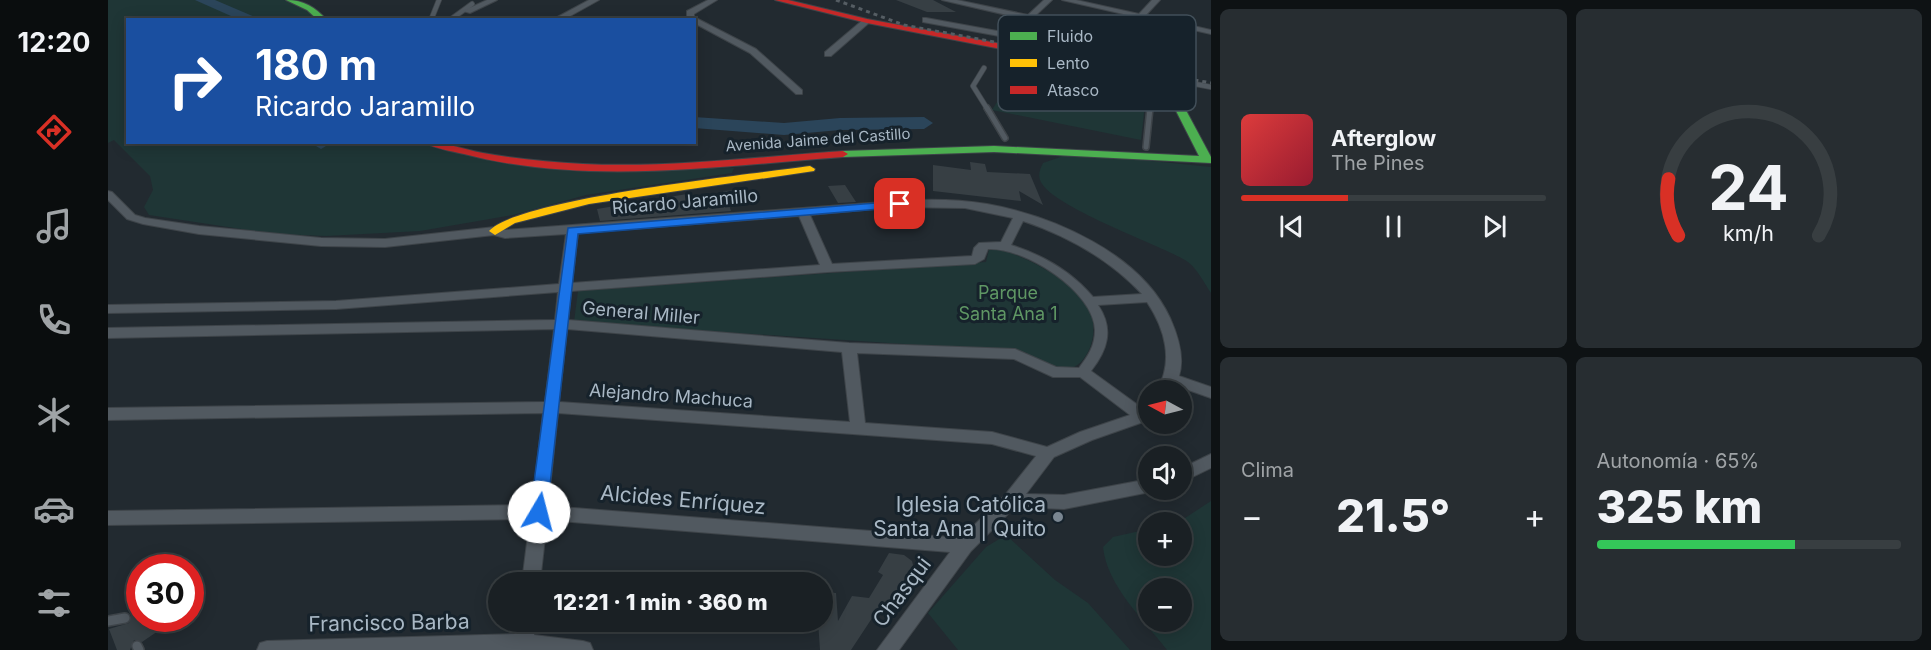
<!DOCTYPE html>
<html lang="es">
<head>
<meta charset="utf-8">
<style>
	body { margin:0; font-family:Inter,sans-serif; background:#272d31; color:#f1f3f6; height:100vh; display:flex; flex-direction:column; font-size:22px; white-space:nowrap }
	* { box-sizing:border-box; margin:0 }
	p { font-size:20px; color:#9fa3a6 }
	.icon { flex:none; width:33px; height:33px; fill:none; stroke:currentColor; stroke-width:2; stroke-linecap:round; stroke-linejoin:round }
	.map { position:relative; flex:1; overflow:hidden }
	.drawer { display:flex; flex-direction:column; gap:9px; padding:9px; background:#0e1214; width:720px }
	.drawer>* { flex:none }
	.top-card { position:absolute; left:18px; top:18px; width:570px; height:126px; border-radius:0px; box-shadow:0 3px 15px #0003,0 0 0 2px #383e41; background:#1a4fa0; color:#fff; overflow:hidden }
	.needle { width:39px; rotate:277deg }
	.tools { position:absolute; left:1030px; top:380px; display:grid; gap:12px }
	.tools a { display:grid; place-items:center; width:54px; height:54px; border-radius:50%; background:#1a2024; box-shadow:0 3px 15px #0003,0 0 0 2px #383e41; font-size:30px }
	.speed { position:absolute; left:18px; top:554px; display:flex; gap:12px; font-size:30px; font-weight:700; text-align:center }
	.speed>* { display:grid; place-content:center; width:78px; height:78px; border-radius:50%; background:#1a2024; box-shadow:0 3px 15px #0003,0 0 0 2px #383e41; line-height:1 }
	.speed .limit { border:9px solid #d22; background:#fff; color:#111 }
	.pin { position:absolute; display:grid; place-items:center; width:51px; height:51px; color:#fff; margin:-26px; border-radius:12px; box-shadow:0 3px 9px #0006 }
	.me { position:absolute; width:66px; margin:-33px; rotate:8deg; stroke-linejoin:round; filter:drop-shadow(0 0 4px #0008) }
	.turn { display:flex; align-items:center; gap:21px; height:126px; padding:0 30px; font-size:27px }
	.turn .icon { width:78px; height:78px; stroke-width:2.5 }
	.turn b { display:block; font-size:42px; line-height:51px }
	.big { font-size:45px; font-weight:800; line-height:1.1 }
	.drawer .card { flex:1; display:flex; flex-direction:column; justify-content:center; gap:9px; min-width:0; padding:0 21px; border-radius:9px; background:#272d31 }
	.drawer .dial { align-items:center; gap:0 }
	.dial svg { height:156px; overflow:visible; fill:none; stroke:#383e41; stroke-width:7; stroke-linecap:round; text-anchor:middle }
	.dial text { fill:#f1f3f6; stroke:none }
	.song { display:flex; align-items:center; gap:18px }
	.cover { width:72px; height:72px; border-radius:9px; background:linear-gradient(135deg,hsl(0 70% 55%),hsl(350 70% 35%)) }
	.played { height:6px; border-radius:3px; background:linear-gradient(90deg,#d93025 35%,#383e41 35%) }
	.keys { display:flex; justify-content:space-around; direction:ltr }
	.heat { display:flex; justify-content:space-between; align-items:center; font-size:33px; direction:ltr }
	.charge { height:9px; border-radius:4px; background:linear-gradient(90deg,#34c759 65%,#383e41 0) }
	.drawer .tiles { flex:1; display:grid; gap:9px; grid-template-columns:repeat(2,1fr) }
	.trip { position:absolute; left:380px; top:572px; width:345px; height:60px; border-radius:30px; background:#1a2024; box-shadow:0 3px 15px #0003,0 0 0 2px #383e41; font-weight:800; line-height:60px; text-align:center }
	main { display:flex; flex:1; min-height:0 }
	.tabs { display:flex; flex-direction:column; width:108px; justify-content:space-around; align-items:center; background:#0a0d0e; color:#9fa3a6 }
	.tabs .icon { width:42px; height:42px }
	.tabs .selected { color:#d93025 }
	.tabs b { font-size:27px; color:#f1f3f6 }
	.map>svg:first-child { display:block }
	.green { fill:#1f3636; fill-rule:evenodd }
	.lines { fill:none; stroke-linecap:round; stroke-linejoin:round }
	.river { fill:#2b455a; fill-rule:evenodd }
	.building { fill:#373f44 }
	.lane-far2-casing { stroke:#3e4449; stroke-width:6 }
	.lane-far1-casing { stroke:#3e4449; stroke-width:8 }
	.lane-casing { stroke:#3e4449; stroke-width:12 }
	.street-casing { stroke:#3e4449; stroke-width:2 }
	.fast-casing { stroke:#3e4449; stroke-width:2 }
	.slow-casing { stroke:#3e4449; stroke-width:2 }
	.jam-casing { stroke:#3e4449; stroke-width:2 }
	.lane-far2 { stroke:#515960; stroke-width:4.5 }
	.lane-far1 { stroke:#515960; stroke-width:5 }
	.lane { stroke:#515960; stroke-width:9 }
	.street { fill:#515960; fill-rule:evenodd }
	.fast { fill:#4caf50; fill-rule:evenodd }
	.slow { fill:#ffc107; fill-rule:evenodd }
	.jam { fill:#c62828; fill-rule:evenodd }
	.rail { stroke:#555d63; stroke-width:3; stroke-dasharray:4 4; stroke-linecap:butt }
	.route { fill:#1a73e8; stroke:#114b97; stroke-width:1.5 }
	.poi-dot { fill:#7a8691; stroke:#16222b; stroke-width:2 }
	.labels { text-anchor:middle; stroke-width:6; stroke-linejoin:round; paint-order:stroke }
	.far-street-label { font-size:15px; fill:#a9b8c5; stroke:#16222b }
	.street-label { font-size:18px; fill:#a9b8c5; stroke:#16222b }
	.park-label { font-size:18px; fill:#5f9764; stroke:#16222b }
	.near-street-label { font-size:21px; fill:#a9b8c5; stroke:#16222b }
	.near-poi-label { font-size:21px; fill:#a9b8c5; stroke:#16222b; text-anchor:end }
	.key { fill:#16222b; stroke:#424f59; stroke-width:1.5 }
	.key-label { font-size:16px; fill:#a9b8c5 }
</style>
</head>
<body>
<main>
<nav class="tabs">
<b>12:20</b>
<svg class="icon selected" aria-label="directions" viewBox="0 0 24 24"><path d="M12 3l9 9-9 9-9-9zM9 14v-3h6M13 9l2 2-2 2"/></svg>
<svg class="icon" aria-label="music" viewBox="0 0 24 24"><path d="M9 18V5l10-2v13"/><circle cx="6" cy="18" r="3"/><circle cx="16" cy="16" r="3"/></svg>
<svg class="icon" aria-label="phone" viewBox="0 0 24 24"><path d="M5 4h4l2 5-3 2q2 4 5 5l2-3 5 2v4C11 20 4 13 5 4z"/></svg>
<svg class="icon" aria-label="climate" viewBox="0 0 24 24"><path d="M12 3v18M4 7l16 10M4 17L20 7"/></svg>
<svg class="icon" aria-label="car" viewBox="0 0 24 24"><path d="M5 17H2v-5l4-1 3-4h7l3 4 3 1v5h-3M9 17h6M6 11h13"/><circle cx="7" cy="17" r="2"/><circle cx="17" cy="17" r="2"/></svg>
<svg class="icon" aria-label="filters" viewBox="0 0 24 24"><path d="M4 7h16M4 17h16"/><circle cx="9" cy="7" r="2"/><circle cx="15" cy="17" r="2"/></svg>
</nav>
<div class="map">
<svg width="1103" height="650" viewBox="0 0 1103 650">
	<rect width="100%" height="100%" fill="#222a30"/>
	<path class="green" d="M0 0H180L201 9 213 19 20 20V142H314L334 150 476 171 626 168 624 173 478 195 405 215 312 231 218 236 167 234 41 215 36 207 45 190 42 176 6 140 0 143Z
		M906 75 1037 104 1033 140 884 110Z
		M964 153 1103 167V293C1096 283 1088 266 1077 260 1050 244 941 206 932 180 930 174 932 169 935 163Z
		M882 246C914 255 970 280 983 314 992 340 975 378 944 369 935 367 924 357 917 352L466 322 470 291 878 262Z
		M1103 501V650H1059C1036 620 999 586 995 547L1005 537 1041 529V555H1074V522H1071ZM1041 588H1074V621H1041Z
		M898 535 947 580 980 603 1022 650H850L820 613 878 547Z"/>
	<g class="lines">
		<path class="river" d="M87 0H107L154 20H132Z
			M586 117 676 123 732 118 816 117 825 123 816 129 732 130 676 135 586 128Z
			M203 143V142L223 143 213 149Z"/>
	</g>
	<path class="building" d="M788 0H825L848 12H819Z
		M862 162 877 164 879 172 922 174 935 205 911 191 913 201 825 191V165L863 170Z
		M737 185 748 202 730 203 720 186Z
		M634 190 637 201 620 202 623 211 492 221 489 209 579 194V197L617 196 615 191Z
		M781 553 796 555 804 561 806 569 791 587 794 589 781 608 774 603 743 650H712L710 621H714V592L728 593 730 621 744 596 761 598 775 575 770 572Z
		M32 609V618H69L34 642 26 640 22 650H9L1 629 21 623 23 614Z"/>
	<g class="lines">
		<g class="lane-far2-casing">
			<path id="lane-far2" d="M323 20 331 0
				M342 20 364 4
				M876 68 865 86 880 110
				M1072 81 1103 87"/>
		</g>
		<g class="lane-far1-casing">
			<path id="lane-far1" d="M879 108 897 138
				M1038 147 1042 108"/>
		</g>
		<g class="lane-casing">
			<path id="lane" d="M0 621 17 618
				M29 646 31 650"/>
		</g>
		<g class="street-casing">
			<path id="street" d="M379 0H389L362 13 355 11Z
				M481 0H491L455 20H444Z
				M600 0H609L586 14V17L648 49 694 90V94H688L642 53 586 23V20H579V11Z
				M834 0H849L920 15 936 0H944L927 16 1024 38 1007 59 1004 60 1000 57 1015 39 979 32 958 49 954 47 971 30 923 20 902 38 815 22V18H818L900 33 916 19Z
				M954 0H968L1031 14 1044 0H1052L1038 15 1103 30V34Z
				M756 19 763 21 723 56H717V52Z
				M0 191 4 192 27 215 37 218 91 226 213 238 277 239 387 227 398 230 788 201C818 199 849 199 879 204 946 216 1033 254 1062 318 1070 336 1077 357 1071 376L1103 387V398L1066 385 1063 390H1049C1066 361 1057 329 1039 302L990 305C1006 329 1000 349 983 371L1034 408 1041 403V420L984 440 946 457 918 494 956 495 1041 479V489H1048L1047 491 956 509 907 507 863 551 791 650H769L842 552 439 520 432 582H414L422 519 0 525V511L424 505 435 413 0 420V408L437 402 446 329 0 338V328L447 320 450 292 228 309 0 313V305L228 301 451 284 458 234 397 238 386 235 277 247 213 246 91 234 35 224 19 219 0 200ZM788 207 857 208 905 218 893 242 871 243 866 248 864 256 724 264 702 215ZM691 216 712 265 464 283 470 233ZM915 221C960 236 1002 260 1034 294L985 297C964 272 935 255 903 245ZM880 249C916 247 986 291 987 330 987 346 980 356 971 368L948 367 907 349 741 343 460 320 463 291 720 272 867 264 876 259ZM459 329 734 352 742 422 451 402ZM749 353 906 359 945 377H972L1022 415 972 432 939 447 884 432 757 423ZM450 413 884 444 928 456 897 495 853 538 440 506Z
				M1103 454V468L1074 482V468Z
				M408 621H428L426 635 475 641 482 643 485 650H149L152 643 159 641 407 634Z"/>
		</g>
		<g class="fast-casing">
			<path id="fast" d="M178 0C196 0 207 7 219 20H210L199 10Z
				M1006 65 1075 79 1073 101 1103 157V163L886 152 735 157 730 154 735 151 886 146 1091 156 1063 101 1067 83 1003 70V66Z"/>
		</g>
		<g class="slow-casing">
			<path id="slow" d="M702 166 707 169 706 171 481 204 407 223 387 235 381 231C411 198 646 174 702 166Z"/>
		</g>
		<g class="jam-casing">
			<path id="jam" d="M667 0H680L759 19 1006 65 1010 68 1006 71 759 23Z
				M316 142C337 142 354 149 375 153 408 159 441 162 475 164 561 168 649 157 735 151L740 154 735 157C610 166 478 186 356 154 343 151 327 149 316 142Z"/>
		</g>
		<use href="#lane-far2" class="lane-far2"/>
		<use href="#lane-far1" class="lane-far1"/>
		<use href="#lane" class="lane"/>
		<use href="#street" class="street"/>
		<use href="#fast" class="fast"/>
		<use href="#slow" class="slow"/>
		<use href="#jam" class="jam"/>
		<path class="rail" d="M728 0 796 25 1103 83"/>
	</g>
	<path class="route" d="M792 201 797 204 796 207 470 234 439 512 437 517H425L422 512 460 228Z"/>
	<circle class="poi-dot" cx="950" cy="517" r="6"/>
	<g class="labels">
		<g class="far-street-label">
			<text transform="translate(710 140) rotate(-4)" y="5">Avenida Jaime del Castillo</text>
		</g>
		<g class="street-label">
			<text transform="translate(577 202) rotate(-5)" y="6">Ricardo Jaramillo</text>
			<text transform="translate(533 313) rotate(5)" y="6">General Miller</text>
			<text transform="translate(563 396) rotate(4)" y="6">Alejandro Machuca</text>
		</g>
		<g class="park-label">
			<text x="900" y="299">Parque<tspan x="900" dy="21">Santa Ana 1</tspan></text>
		</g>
		<g class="near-street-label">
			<text transform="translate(575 500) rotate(5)" y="7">Alcides Enríquez</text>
			<text transform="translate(794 592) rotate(-53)" y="7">Chasqui</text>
			<text transform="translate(281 623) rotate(-1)" y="7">Francisco Barba</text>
		</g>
		<g class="near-poi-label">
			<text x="938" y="512">Iglesia Católica<tspan x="938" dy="24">Santa Ana | Quito</tspan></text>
		</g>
	</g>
	<rect x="890" y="15" width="198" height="96" rx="9" class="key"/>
	<rect x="902" y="32" width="27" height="8" fill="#4caf50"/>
	<rect x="902" y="59" width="27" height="8" fill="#ffc107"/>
	<rect x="902" y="86" width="27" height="8" fill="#c62828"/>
	<g class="key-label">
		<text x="939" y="42">Fluido</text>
		<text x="939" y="69">Lento</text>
		<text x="939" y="96">Atasco</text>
	</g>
</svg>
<div class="tools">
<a><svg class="needle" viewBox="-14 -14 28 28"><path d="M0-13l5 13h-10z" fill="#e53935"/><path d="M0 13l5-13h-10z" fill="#9fa3a6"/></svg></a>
<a><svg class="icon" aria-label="sound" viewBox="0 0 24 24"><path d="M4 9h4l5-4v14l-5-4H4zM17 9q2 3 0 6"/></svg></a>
<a>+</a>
<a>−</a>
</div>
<div class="speed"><div class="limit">30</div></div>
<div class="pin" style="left:792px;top:204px;background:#d93025"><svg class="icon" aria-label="arrive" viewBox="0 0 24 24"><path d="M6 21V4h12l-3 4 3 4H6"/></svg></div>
<svg class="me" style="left:431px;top:512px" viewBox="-20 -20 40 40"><circle r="19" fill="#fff"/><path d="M0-13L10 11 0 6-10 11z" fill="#1a73e8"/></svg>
<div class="trip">12:21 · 1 min · 360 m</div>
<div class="top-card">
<div class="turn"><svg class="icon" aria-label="right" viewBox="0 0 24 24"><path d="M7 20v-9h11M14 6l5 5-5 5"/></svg><div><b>180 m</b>Ricardo Jaramillo</div></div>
</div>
</div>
<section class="drawer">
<div class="tiles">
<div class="card">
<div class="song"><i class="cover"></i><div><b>Afterglow</b><p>The Pines</p></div></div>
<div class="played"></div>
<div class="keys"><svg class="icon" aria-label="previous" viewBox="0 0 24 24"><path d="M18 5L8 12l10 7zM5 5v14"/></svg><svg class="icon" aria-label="pause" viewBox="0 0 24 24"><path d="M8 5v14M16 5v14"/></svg><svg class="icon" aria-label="next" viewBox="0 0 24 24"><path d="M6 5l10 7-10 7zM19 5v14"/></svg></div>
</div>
<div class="card dial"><svg viewBox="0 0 100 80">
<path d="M14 69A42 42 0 1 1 86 69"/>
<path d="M14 69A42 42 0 0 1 9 40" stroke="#d93025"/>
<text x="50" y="56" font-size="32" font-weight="700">24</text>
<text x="50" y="72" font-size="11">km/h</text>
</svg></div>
<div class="card"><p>Clima</p>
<div class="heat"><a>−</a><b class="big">21.5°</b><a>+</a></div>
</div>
<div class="card"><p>Autonomía · 65%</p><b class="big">325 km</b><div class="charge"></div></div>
</div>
</section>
</main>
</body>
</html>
